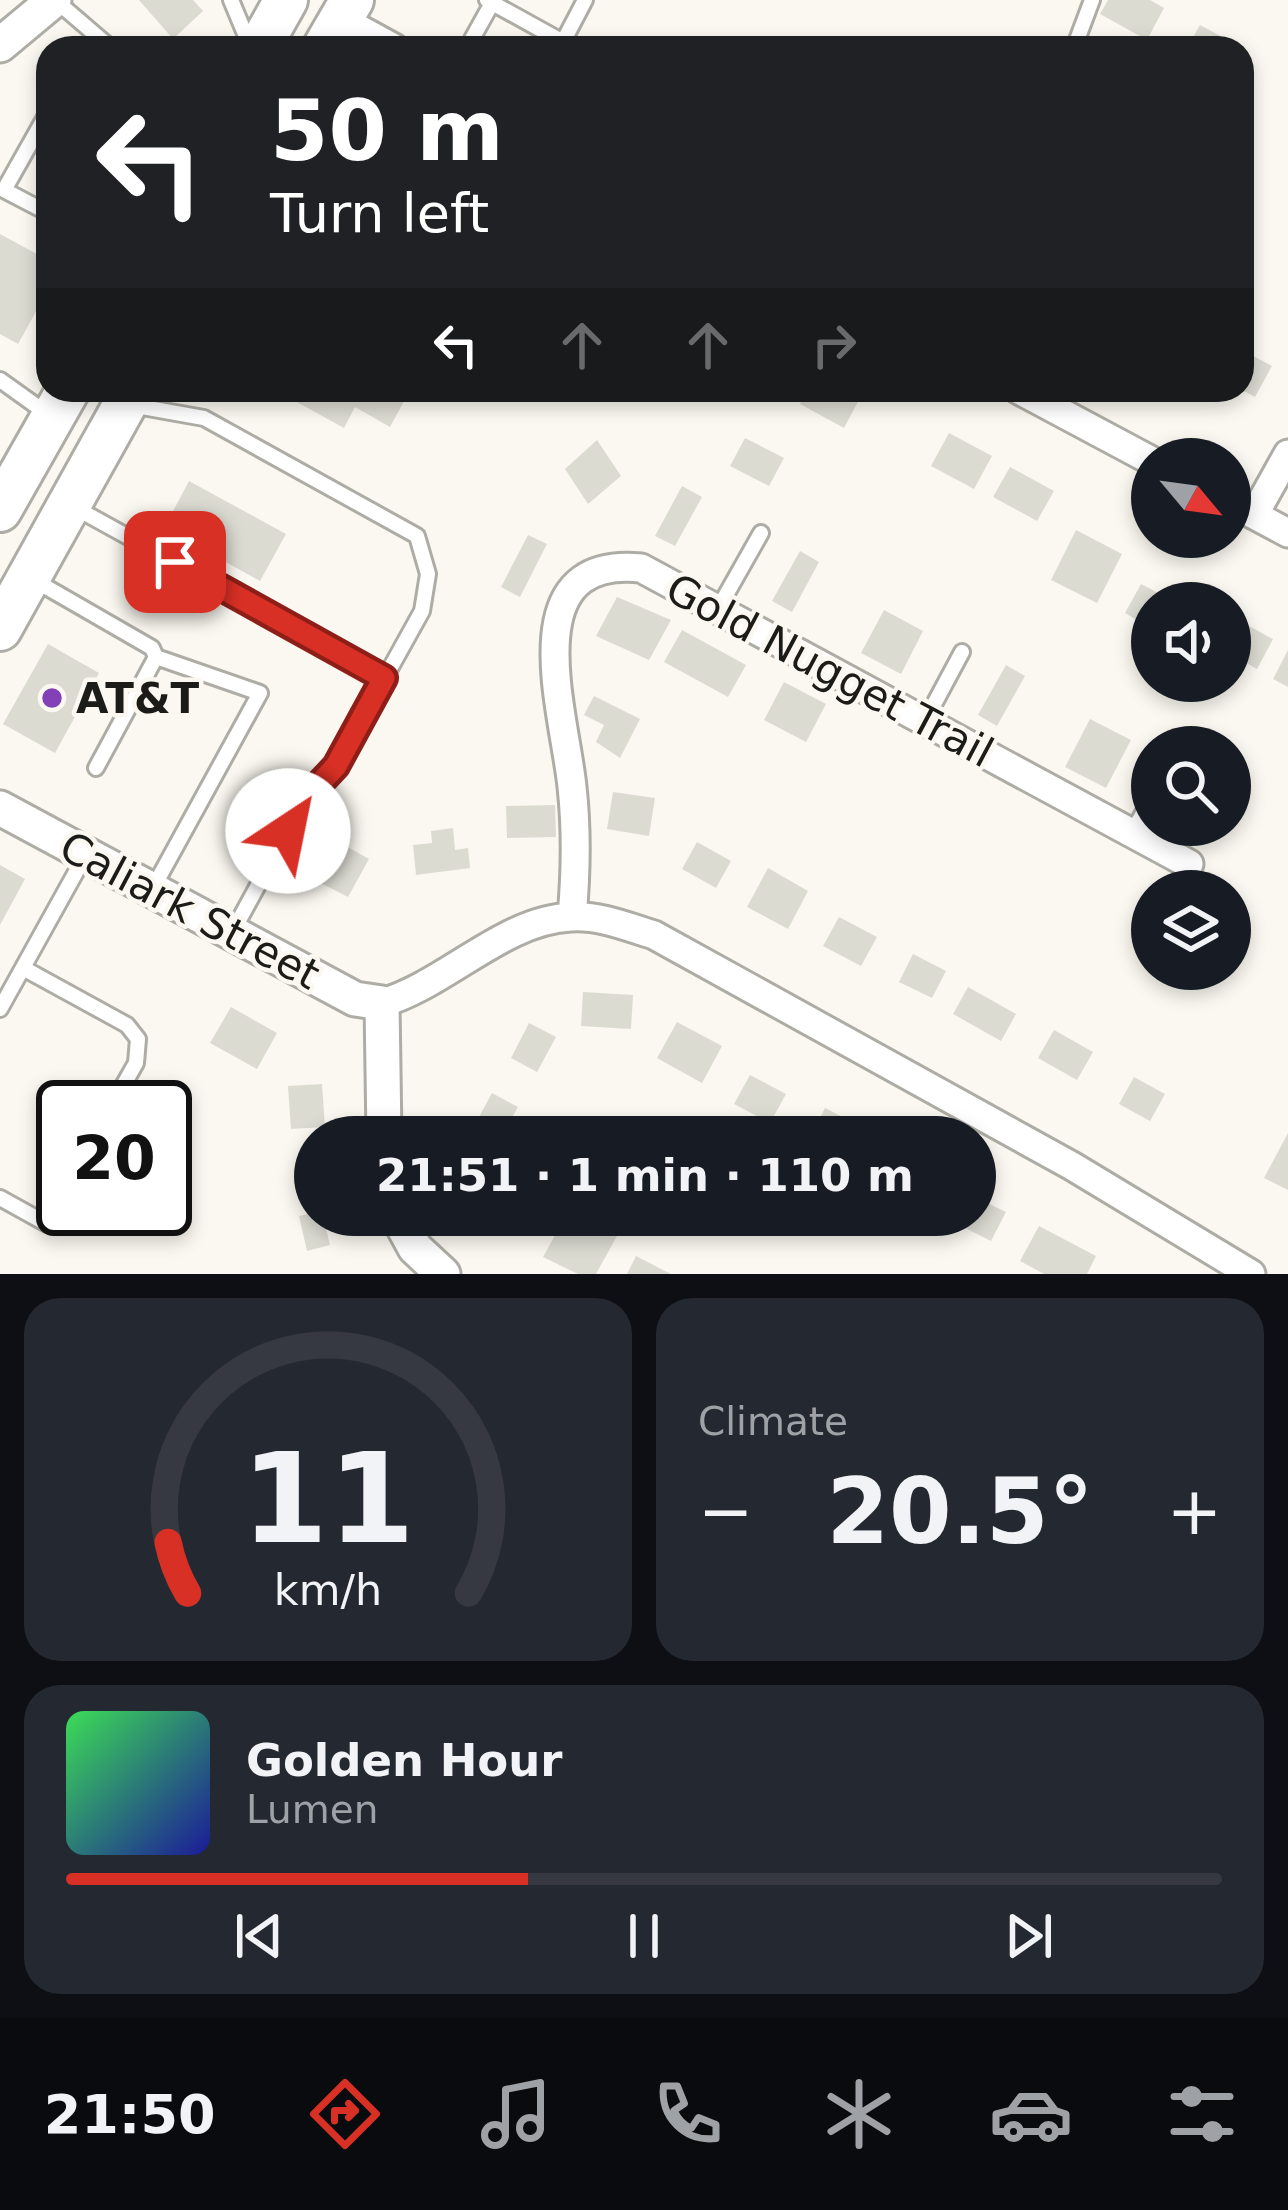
<!DOCTYPE html>
<html lang="en">
<head>
<meta charset="utf-8">
<style>
	body { margin:0; font-family:"DejaVu Sans",sans-serif; background:#242831; color:#f1f3f6; height:100vh; display:flex; flex-direction:column; font-size:45px; white-space:nowrap }
	* { box-sizing:border-box; margin:0 }
	p { font-size:39px; color:#9ea1a6 }
	.icon { flex:none; width:66px; height:66px; fill:none; stroke:currentColor; stroke-width:2; stroke-linecap:round; stroke-linejoin:round }
	.map { position:relative; height:1274px; overflow:hidden }
	.drawer { display:flex; flex-direction:column; gap:24px; padding:24px; background:#0d0f14; flex:1 }
	.drawer>* { flex:none }
	.banner { position:absolute; left:36px; top:36px; width:1218px; height:366px; border-radius:36px; box-shadow:0 6px 18px #0003; background:#202124; color:#fff; overflow:hidden }
	.needle { width:78px; rotate:119deg }
	.tools { position:absolute; left:1131px; top:438px; display:grid; gap:24px }
	.tools a { display:grid; place-items:center; width:120px; height:120px; border-radius:50%; background:#171b24; box-shadow:0 6px 18px #0003; font-size:60px }
	.speed { position:absolute; left:36px; top:1080px; display:flex; gap:24px; font-size:60px; font-weight:700; text-align:center }
	.speed>* { display:grid; place-content:center; width:156px; height:156px; border-radius:50%; background:#171b24; box-shadow:0 6px 18px #0003; line-height:1 }
	.speed .limit { border:6px solid #111; border-radius:18px; background:#fff; color:#111 }
	.pin { position:absolute; display:grid; place-items:center; width:102px; height:102px; color:#fff; margin:-51px; border-radius:24px; box-shadow:0 6px 18px #0006 }
	.me { position:absolute; width:132px; margin:-66px; rotate:34deg; stroke-linejoin:round; filter:drop-shadow(0 0 9px #0008) }
	.turn { display:flex; align-items:center; gap:42px; height:252px; padding:0 36px; font-size:54px }
	.turn .icon { width:156px; height:156px; stroke-width:2.5 }
	.turn b { display:block; font-size:84px; line-height:102px }
	.lanes { display:flex; align-items:center; height:114px; padding:0 36px; background:#0003; justify-content:center; gap:60px; direction:ltr }
	.lanes .off { opacity:.35 }
	.big { font-size:90px; font-weight:800; line-height:1.1 }
	.drawer .widget { flex:1; display:flex; flex-direction:column; justify-content:center; gap:18px; min-width:0; padding:0 42px; border-radius:36px; background:#242831 }
	.drawer .dial { align-items:center; gap:0 }
	.dial svg { height:312px; overflow:visible; fill:none; stroke:#363941; stroke-width:7; stroke-linecap:round; text-anchor:middle }
	.dial text { fill:#f1f3f6; stroke:none }
	.song { display:flex; align-items:center; gap:36px }
	.cover { width:144px; height:144px; border-radius:18px; background:linear-gradient(135deg,hsl(130 70% 55%),hsl(240 70% 35%)) }
	.played { height:12px; border-radius:6px; background:linear-gradient(90deg,#d93025 40%,#363941 40%) }
	.keys { display:flex; justify-content:space-around; direction:ltr }
	.heat { display:flex; justify-content:space-between; align-items:center; font-size:66px; direction:ltr }
	.drawer .tiles { flex:1; display:grid; gap:24px; grid-template-columns:1fr 1fr }
	.widget:last-child { grid-column:span 2 }
	.trip { position:absolute; left:294px; top:1116px; width:702px; height:120px; border-radius:60px; background:#171b24; box-shadow:0 6px 18px #0003; font-weight:800; line-height:120px; text-align:center }
	.dock { display:flex; height:192px; justify-content:space-around; align-items:center; background:#090b0e; color:#9ea1a6 }
	.dock .icon { width:84px; height:84px }
	.dock .selected { color:#d93025 }
	.dock b { font-size:54px; color:#f1f3f6 }
	.map>svg:first-child { display:block }
	.building { fill:#dcdbd2 }
	.lines { fill:none; stroke-linecap:round; stroke-linejoin:round }
	.service-casing { stroke:#aeada5; stroke-width:20 }
	.minor-casing { stroke:#aeada5; stroke-width:33 }
	.tertiary-casing { stroke:#aeada5; stroke-width:39 }
	.primary-casing { stroke:#aeada5; stroke-width:48 }
	.service { stroke:#fff; stroke-width:14 }
	.minor { stroke:#fff; stroke-width:27 }
	.tertiary { stroke:#fff; stroke-width:33 }
	.primary { stroke:#fff; stroke-width:42 }
	.route-casing { stroke:#8d1f18; stroke-width:30 }
	.route { stroke:#d93025; stroke-width:21 }
	.poi-dot { fill:#8241b6; stroke:#faf8f0; stroke-width:4.5 }
	.labels { text-anchor:middle; stroke-width:9; stroke-linejoin:round; paint-order:stroke }
	.street-label { font-size:42px; fill:#1b1b18; stroke:#faf8f0 }
	.poi-label { font-size:42px; font-weight:bold; fill:#1b1b18; stroke:#faf8f0; text-anchor:start }
</style>
</head>
<body>
<div class="map">
<svg width="1288" height="1274" viewBox="0 0 1288 1274">
	<rect width="100%" height="100%" fill="#faf8f0"/>
	<path class="building" d="M139 0H193L203 11 173 39Z
		M1108 0H1150L1164 8 1147 40 1100 14Z
		M1200 25 1243 48H1187Z
		M0 234 48 260V290L18 344 0 334Z
		M1242 350 1272 366 1255 397 1242 390Z
		M301 390H410L390 427 355 407 344 428 295 401Z
		M808 390H849L861 396 844 428 800 404Z
		M949 433 992 456 974 489 931 466Z
		M745 438 784 458 769 486 730 466Z
		M597 440 621 476 588 504 565 469Z
		M1010 467 1054 491 1037 521 993 497Z
		M189 481 286 534 260 581 164 528Z
		M682 486 702 497 675 546 655 536Z
		M1076 530 1122 554 1097 603 1051 580Z
		M528 535 547 544 520 597 501 587Z
		M800 551 819 562 792 612 772 601Z
		M1141 584 1177 603H1152V628L1125 613Z
		M617 597 671 620 649 660 596 636Z
		M884 610 923 631 901 674 861 653Z
		M1230 616 1273 639 1257 669 1230 654Z
		M682 630 746 665 728 697 664 662Z
		M48 644 99 673 55 753 3 724Z
		M1288 650V687L1273 679Z
		M1006 665 1025 676 997 726 978 715Z
		M784 682 826 704 806 742 764 720Z
		M594 696 640 719 620 758 596 742 604 725 584 715Z
		M1090 719 1131 740 1106 788 1065 767Z
		M613 792 655 798 649 836 607 829Z
		M555 805 556 837 507 838 506 806Z
		M453 828 455 850 468 848 470 868 416 875 413 845 432 843 431 831Z
		M330 837 369 859 348 897 309 877Z
		M697 842 731 861 716 888 682 869Z
		M0 865 25 879 0 925Z
		M768 868 808 891 788 929 747 907Z
		M839 917 877 937 861 966 823 946Z
		M913 954 946 971 932 998 899 982Z
		M968 987 1016 1014 1001 1041 953 1014Z
		M583 992 633 995 631 1029 581 1026Z
		M231 1007 277 1033 257 1069 210 1043Z
		M677 1022 722 1046 702 1083 657 1058Z
		M529 1023 556 1037 537 1072 511 1058Z
		M1054 1030 1093 1052 1077 1080 1038 1058Z
		M750 1075 786 1094 770 1123 734 1104Z
		M1134 1077 1165 1094 1150 1121 1119 1104Z
		M322 1084 325 1127 291 1129 288 1086Z
		M492 1093 518 1107 501 1137 473 1128Z
		M825 1108 862 1127 856 1137H810Z
		M1288 1133V1190L1264 1178Z
		M975 1197 1006 1212 991 1241 953 1222 957 1215H975Z
		M315 1212 335 1215 337 1225 326 1228 330 1245 307 1251 299 1216Z
		M488 1215H520L496 1229Z
		M576 1215 617 1236 596 1274H578L543 1257 565 1217 572 1222Z
		M1039 1226 1096 1256 1087 1274H1044L1020 1261Z
		M636 1256 671 1274H627Z"/>
	<g class="lines">
		<g class="service-casing">
			<path id="service" d="M55 0 111 48
				M231 0 251 48
				M487 0 563 42 585 0
				M467 48 492 3
				M1074 48 1092 0
				M48 112 4 190 48 213
				M0 380 49 415
				M131 405 204 418 417 536 428 574 422 611 336 766 306 797 232 933
				M74 507 384 678
				M34 580 152 648 156 657 260 693 152 890
				M718 609 761 533
				M925 721 962 652
				M96 768 156 657
				M1132 833 1152 797
				M23 968 127 1025 138 1039 136 1063 111 1107
				M0 1009 86 854
				M0 1198 47 1224 63 1195"/>
		</g>
		<g class="minor-casing">
			<path id="minor" d="M341 19 394 48
				M1019 390 1152 461
				M1230 502 1288 533
				M1254 515 1288 454
				M572 917C576 872 577 832 572 787 565 714 511 555 641 568L1189 864
				M382 1003C447 984 503 920 571 917 599 915 628 927 654 935L1072 1166 1251 1274"/>
		</g>
		<g class="tertiary-casing">
			<path id="tertiary" d="M0 45 54 0
				M0 808 355 999 382 1003 384 1137
				M397 1215 415 1248 443 1274"/>
		</g>
		<g class="primary-casing">
			<path id="primary" d="M259 48 286 0
				M324 48 352 0
				M0 510 68 390
				M0 629 133 390"/>
		</g>
		<use href="#service" class="service"/>
		<use href="#minor" class="minor"/>
		<use href="#tertiary" class="tertiary"/>
		<use href="#primary" class="primary"/>
	</g>
	<g class="lines">
		<g class="route-casing">
			<path id="route" d="M175 562 384 678 336 766 307 797 288 831"/>
		</g>
		<use href="#route" class="route"/>
	</g>
	<circle class="poi-dot" cx="52" cy="698" r="12"/>
	<g class="labels">
		<g class="street-label">
			<text transform="translate(830 670) rotate(28)" y="15">Gold Nugget Trail</text>
			<text transform="translate(190 910) rotate(28)" y="15">Caliark Street</text>
		</g>
		<g class="poi-label">
			<text x="76" y="713">AT&amp;T</text>
		</g>
	</g>
</svg>
<div class="tools">
<a><svg class="needle" viewBox="-14 -14 28 28"><path d="M0-13l5 13h-10z" fill="#e53935"/><path d="M0 13l5-13h-10z" fill="#9ea1a6"/></svg></a>
<a><svg class="icon" aria-label="sound" viewBox="0 0 24 24"><path d="M4 9h4l5-4v14l-5-4H4zM17 9q2 3 0 6"/></svg></a>
<a><svg class="icon" aria-label="search" viewBox="0 0 24 24"><circle cx="10" cy="10" r="6"/><path d="M15 15l6 6"/></svg></a>
<a><svg class="icon" aria-label="layers" viewBox="0 0 24 24"><path d="M12 4l9 5-9 5-9-5zM3 14l9 5 9-5"/></svg></a>
</div>
<div class="speed"><div class="limit">20</div></div>
<div class="pin" style="left:175px;top:562px;background:#d93025"><svg class="icon" aria-label="arrive" viewBox="0 0 24 24"><path d="M6 21V4h12l-3 4 3 4H6"/></svg></div>
<svg class="me" style="left:288px;top:831px" viewBox="-20 -20 40 40"><circle r="19" fill="#fff"/><path d="M0-13L10 11 0 6-10 11z" fill="#d93025"/></svg>
<div class="trip">21:51 · 1 min · 110 m</div>
<div class="banner">
<div class="turn"><svg class="icon" aria-label="left" viewBox="0 0 24 24"><path d="M17 20v-9H6M10 6l-5 5 5 5"/></svg><div><b>50 m</b>Turn left</div></div>
<div class="lanes"><svg class="icon" aria-label="left" viewBox="0 0 24 24"><path d="M17 20v-9H6M10 6l-5 5 5 5"/></svg><svg class="icon off" aria-label="ahead" viewBox="0 0 24 24"><path d="M12 20V5M6 11l6-6 6 6"/></svg><svg class="icon off" aria-label="ahead" viewBox="0 0 24 24"><path d="M12 20V5M6 11l6-6 6 6"/></svg><svg class="icon off" aria-label="right" viewBox="0 0 24 24"><path d="M7 20v-9h11M14 6l5 5-5 5"/></svg></div>
</div>
</div>
<section class="drawer">
<div class="tiles">
<div class="widget dial"><svg viewBox="0 0 100 80">
<path d="M14 69A42 42 0 1 1 86 69"/>
<path d="M14 69A42 42 0 0 1 9 56" stroke="#d93025"/>
<text x="50" y="56" font-size="32" font-weight="700">11</text>
<text x="50" y="72" font-size="11">km/h</text>
</svg></div>
<div class="widget"><p>Climate</p>
<div class="heat"><a>−</a><b class="big">20.5°</b><a>+</a></div>
</div>
<div class="widget">
<div class="song"><i class="cover"></i><div><b>Golden Hour</b><p>Lumen</p></div></div>
<div class="played"></div>
<div class="keys"><svg class="icon" aria-label="previous" viewBox="0 0 24 24"><path d="M18 5L8 12l10 7zM5 5v14"/></svg><svg class="icon" aria-label="pause" viewBox="0 0 24 24"><path d="M8 5v14M16 5v14"/></svg><svg class="icon" aria-label="next" viewBox="0 0 24 24"><path d="M6 5l10 7-10 7zM19 5v14"/></svg></div>
</div>
</div>
</section>
<nav class="dock">
<b>21:50</b>
<svg class="icon selected" aria-label="directions" viewBox="0 0 24 24"><path d="M12 3l9 9-9 9-9-9zM9 14v-3h6M13 9l2 2-2 2"/></svg>
<svg class="icon" aria-label="music" viewBox="0 0 24 24"><path d="M9 18V5l10-2v13"/><circle cx="6" cy="18" r="3"/><circle cx="16" cy="16" r="3"/></svg>
<svg class="icon" aria-label="phone" viewBox="0 0 24 24"><path d="M5 4h4l2 5-3 2q2 4 5 5l2-3 5 2v4C11 20 4 13 5 4z"/></svg>
<svg class="icon" aria-label="climate" viewBox="0 0 24 24"><path d="M12 3v18M4 7l16 10M4 17L20 7"/></svg>
<svg class="icon" aria-label="car" viewBox="0 0 24 24"><path d="M5 17H2v-5l4-1 3-4h7l3 4 3 1v5h-3M9 17h6M6 11h13"/><circle cx="7" cy="17" r="2"/><circle cx="17" cy="17" r="2"/></svg>
<svg class="icon" aria-label="filters" viewBox="0 0 24 24"><path d="M4 7h16M4 17h16"/><circle cx="9" cy="7" r="2"/><circle cx="15" cy="17" r="2"/></svg>
</nav>
</body>
</html>
